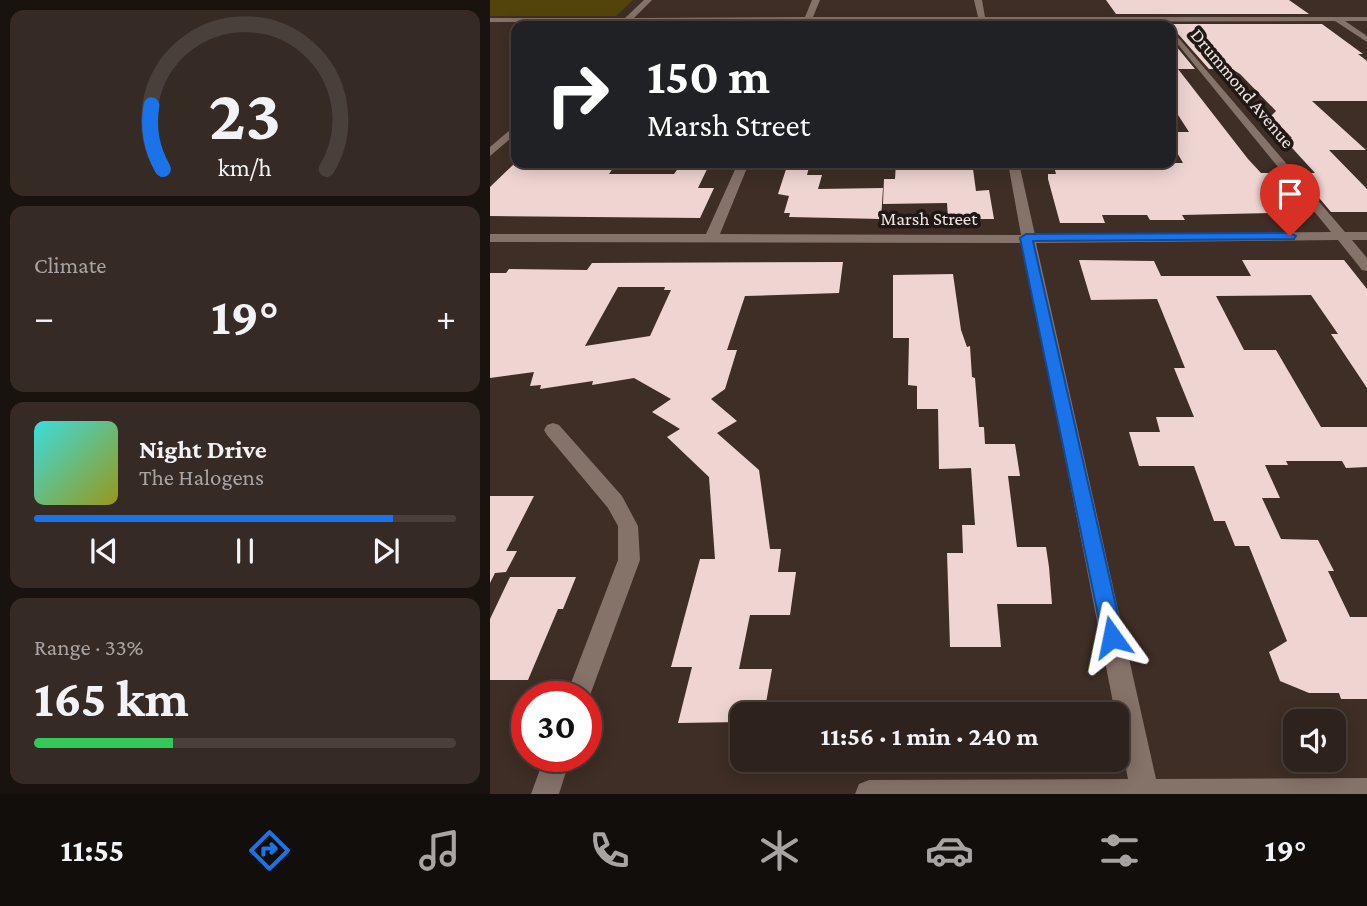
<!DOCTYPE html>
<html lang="en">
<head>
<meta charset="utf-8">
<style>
	body { margin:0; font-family:"Crimson Pro",serif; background:#362a25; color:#f1f3f6; height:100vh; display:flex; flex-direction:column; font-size:26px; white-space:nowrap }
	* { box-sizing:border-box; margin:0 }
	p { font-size:23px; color:#a7a4a3 }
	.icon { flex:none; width:38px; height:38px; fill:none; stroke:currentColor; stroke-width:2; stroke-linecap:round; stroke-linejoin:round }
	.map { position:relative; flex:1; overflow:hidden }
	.panel { display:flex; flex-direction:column; gap:10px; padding:10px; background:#19130f; width:490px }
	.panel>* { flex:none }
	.top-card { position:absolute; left:21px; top:21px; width:665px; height:147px; border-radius:14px; box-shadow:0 4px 18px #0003,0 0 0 2px #493f3b; background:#202124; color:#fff; overflow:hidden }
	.buttons { position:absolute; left:793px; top:709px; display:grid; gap:14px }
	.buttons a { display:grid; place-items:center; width:63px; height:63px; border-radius:14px; background:#2e221c; box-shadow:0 4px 18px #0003,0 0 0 2px #493f3b; font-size:35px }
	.speed { position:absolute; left:21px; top:681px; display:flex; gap:14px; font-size:35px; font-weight:700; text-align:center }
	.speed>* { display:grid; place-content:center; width:91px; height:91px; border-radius:50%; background:#2e221c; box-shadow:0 4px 18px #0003,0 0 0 2px #493f3b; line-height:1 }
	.speed .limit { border:10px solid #d22; background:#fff; color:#111 }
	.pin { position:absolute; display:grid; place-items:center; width:60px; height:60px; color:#fff; margin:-72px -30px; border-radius:50% 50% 50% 0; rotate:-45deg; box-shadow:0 0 7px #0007 }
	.pin .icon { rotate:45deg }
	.me { position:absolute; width:77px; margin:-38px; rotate:348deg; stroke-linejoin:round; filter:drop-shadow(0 0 5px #0008) }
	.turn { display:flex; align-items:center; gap:24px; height:147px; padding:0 21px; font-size:32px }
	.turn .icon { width:91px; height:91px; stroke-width:2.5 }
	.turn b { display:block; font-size:49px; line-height:60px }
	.big { font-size:52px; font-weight:700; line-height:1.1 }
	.panel .tile { flex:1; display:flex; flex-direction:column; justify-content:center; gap:10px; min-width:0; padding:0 24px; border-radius:14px; background:#362a25 }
	.panel .dial { align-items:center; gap:0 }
	.dial svg { height:182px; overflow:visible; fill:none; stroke:#493f3b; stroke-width:7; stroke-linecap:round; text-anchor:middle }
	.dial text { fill:#f1f3f6; stroke:none }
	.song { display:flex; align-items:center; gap:21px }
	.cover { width:84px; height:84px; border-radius:10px; background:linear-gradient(135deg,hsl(180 70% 55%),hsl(60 70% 35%)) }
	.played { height:7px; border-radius:4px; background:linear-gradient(90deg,#1a73e8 85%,#493f3b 85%) }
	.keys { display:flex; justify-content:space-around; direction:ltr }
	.heat { display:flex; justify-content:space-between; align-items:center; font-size:38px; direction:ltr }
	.charge { height:10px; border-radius:5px; background:linear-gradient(90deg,#34c759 33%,#493f3b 0) }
	.trip { position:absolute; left:240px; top:702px; width:399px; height:70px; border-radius:14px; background:#2e221c; box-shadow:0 4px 18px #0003,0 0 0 2px #493f3b; font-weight:700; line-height:70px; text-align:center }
	.menu { display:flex; height:112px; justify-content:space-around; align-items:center; background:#120e0b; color:#a7a4a3 }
	.menu .icon { width:49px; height:49px }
	.menu .current { color:#1a73e8 }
	.menu b { font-size:32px; color:#f1f3f6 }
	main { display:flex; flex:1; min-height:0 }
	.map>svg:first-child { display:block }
	.green { fill:#53450a }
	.building { fill:#eed5d2; fill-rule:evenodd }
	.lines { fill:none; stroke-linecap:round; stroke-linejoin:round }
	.minor { fill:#857268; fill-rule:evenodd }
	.route { fill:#1a73e8; stroke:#114b97; stroke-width:2 }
	.labels { text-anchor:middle; stroke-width:7; stroke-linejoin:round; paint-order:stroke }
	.far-street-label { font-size:19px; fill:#f1e6e0; stroke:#201814 }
</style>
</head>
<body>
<main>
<section class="panel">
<div class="tile dial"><svg viewBox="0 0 100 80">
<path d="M14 69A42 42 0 1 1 86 69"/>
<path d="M14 69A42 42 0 0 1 9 41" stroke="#1a73e8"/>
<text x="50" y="56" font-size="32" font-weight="700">23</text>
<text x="50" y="72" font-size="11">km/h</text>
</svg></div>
<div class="tile"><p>Climate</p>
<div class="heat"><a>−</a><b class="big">19°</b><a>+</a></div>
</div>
<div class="tile">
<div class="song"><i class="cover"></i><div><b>Night Drive</b><p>The Halogens</p></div></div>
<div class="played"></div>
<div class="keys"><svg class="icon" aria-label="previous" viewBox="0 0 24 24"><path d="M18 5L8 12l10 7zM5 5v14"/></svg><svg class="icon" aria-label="pause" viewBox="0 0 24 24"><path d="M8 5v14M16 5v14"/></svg><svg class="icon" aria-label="next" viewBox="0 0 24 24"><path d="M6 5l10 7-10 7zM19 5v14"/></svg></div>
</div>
<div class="tile"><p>Range · 33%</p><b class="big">165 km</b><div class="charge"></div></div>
</section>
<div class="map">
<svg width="877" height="794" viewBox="0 0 877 794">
	<rect width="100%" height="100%" fill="#3e2e25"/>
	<path class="green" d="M0 0H143L126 16H0Z"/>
	<path class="building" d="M616 0H799L819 14H626Z
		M632 24H832L873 54H868L877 61V101H822L876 150H839L877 189V212H841L808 173H825L793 138H802L781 116 786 111 750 74 742 69H719L681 26Z
		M681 40 705 69H688L758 159 771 173H789L821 212 692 215 695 220H660L657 215H612L615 223H570L558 179V174H566L563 163H693L681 142V132H699L681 104Z
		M25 163H62L59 167 71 168H123L119 174H184L192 163H220L208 188H224L210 218 0 216V187Z
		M298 163H320L317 175H332L328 189 393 188 391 219 299 217 300 213H294L299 196 288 194Z
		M406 163H452L453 169H483L486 191 499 190 504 219H458L457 203 393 204 394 179H405Z
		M589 260 664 261 671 276H761L752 260H854L877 289V388L841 334H848L821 295 726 296 754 350H786L831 427H877V467L856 468 852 461H796L798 465H775L790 498H772L791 539 828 540 844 571H838L860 617H877V699H851L849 693H819L790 681 779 652 797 641 759 546H745L735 521H724L704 466H649L639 432H670L666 417H704L684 368H695L667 299 601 300Z
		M353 262 349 293 255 296 237 350H247L235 389 221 399 247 421 227 433 269 470 280 549H291L288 572H306L300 615H260L249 669H282L274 714H252V722L188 723 202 667H181L210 559H225L219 477 177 437 190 429 162 412 181 399 144 378 102 385 103 381 50 389 51 385 40 386 44 372 0 378V273H16L19 269 97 270 102 263ZM128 287H175L174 290H181L160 336 95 346Z
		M463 274 471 330 477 347 480 346 482 377 485 378 489 427H494L495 444H525L530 476H518L527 547H556L559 567 562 604H507L511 647H460L457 553H473L472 525H485L481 468 449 469 448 409H427V386L418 385 419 338H403V275Z
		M0 496H44L16 551H27L16 572 5 573 0 583Z
		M20 577H86L73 609H68L38 680H0V619Z"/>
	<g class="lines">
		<path class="minor" d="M154 0H162L144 18 315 17 322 0H330L323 17H488L484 0H492L495 17H877V21H855L877 36V42L845 21 496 22 497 26H489L488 22H139L133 26 129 24 131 22H0V18H135Z
			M681 29 855 232H877V240H862L877 258V271L872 270 848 240 546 243 666 779 877 778V794H365L369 784 379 780 638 779 533 243 0 242V234H216L248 163H259L230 234 531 235 518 163H529L545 235 841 232 681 36Z
			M26 125V134L0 156V147Z
			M63 423 69 425 132 496 148 526 150 560 96 706V696H76L128 560V526L118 508 57 435 54 430 57 425Z
			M55 756H81L69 794H41Z"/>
	</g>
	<path class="route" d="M800 233 806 236 804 239 543 241 633 637 630 644 622 647 614 644 530 238 536 234Z"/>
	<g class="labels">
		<g class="far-street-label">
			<text transform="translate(753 88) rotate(50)" y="7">Drummond Avenue</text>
			<text x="439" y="225">Marsh Street</text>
		</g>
	</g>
</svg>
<div class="buttons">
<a><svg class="icon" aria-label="sound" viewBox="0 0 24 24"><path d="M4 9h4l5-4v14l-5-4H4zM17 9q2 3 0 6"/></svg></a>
</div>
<div class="speed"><div class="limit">30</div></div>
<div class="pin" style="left:800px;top:236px;background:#d93025"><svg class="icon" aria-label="arrive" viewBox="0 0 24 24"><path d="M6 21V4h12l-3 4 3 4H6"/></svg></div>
<svg class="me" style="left:622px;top:637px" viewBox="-20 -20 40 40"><path d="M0-17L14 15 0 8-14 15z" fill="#1a73e8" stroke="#fff" stroke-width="4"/></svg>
<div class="trip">11:56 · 1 min · 240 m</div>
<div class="top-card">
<div class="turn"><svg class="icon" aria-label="right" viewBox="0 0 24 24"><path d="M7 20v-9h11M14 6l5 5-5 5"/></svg><div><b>150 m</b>Marsh Street</div></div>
</div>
</div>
</main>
<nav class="menu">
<b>11:55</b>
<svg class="icon current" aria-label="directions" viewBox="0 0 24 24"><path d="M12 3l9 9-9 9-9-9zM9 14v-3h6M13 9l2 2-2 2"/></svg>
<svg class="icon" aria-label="music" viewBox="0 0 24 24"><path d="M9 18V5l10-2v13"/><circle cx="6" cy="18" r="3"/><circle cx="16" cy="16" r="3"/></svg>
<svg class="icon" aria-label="phone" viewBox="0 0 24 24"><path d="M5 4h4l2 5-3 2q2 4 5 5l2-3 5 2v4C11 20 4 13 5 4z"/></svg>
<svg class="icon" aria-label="climate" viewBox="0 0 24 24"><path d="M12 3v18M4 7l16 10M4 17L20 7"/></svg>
<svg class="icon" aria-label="car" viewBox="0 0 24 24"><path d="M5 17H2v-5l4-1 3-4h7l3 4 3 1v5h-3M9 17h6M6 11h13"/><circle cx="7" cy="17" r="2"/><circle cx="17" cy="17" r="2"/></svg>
<svg class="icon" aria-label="filters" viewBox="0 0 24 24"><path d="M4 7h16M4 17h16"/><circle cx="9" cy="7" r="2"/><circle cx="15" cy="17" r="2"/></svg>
<b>19°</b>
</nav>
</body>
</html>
